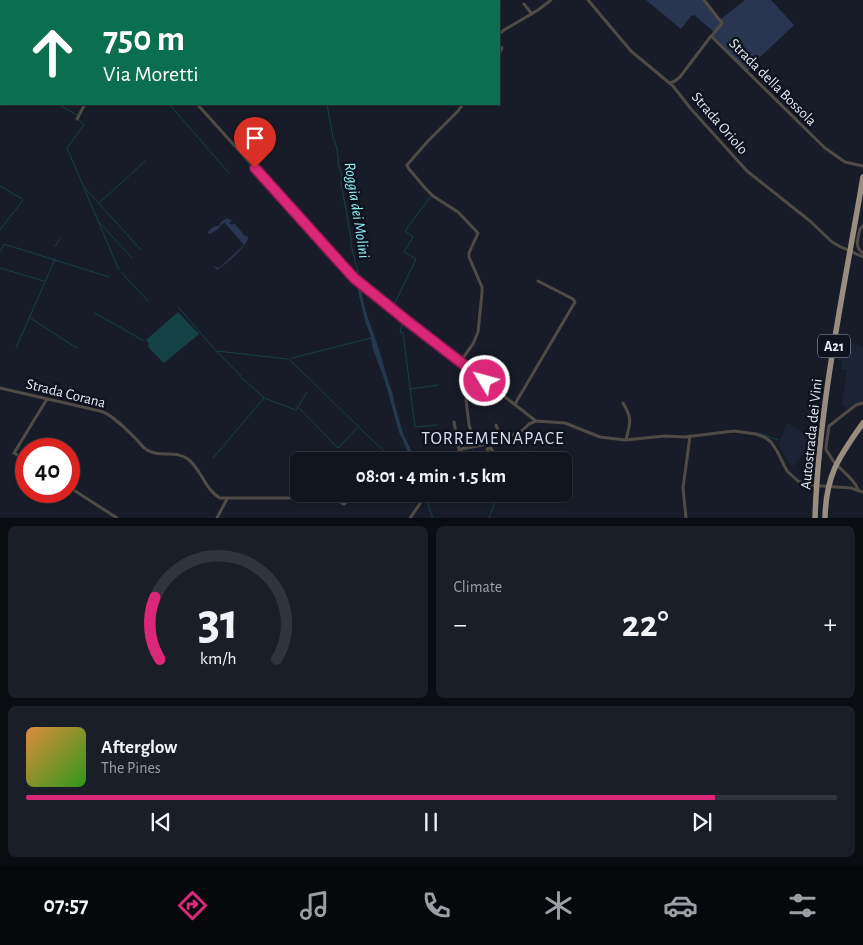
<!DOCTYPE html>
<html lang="en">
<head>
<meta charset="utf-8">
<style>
	body { margin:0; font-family:"Alegreya Sans",sans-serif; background:#1a1e27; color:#f1f3f6; height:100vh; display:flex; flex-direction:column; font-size:19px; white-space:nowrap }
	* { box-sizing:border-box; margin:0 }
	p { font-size:16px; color:#9c9fa4 }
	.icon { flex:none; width:28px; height:28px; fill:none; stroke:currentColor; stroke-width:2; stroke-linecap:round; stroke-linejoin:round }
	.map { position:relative; height:518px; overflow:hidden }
	.details { display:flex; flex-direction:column; gap:8px; padding:8px; background:#090c10; flex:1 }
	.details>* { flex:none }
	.hud { position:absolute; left:0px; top:0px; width:500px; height:105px; box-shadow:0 1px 4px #0004,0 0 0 1px #30343c; background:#0b6e4f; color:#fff; overflow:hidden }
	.speed { position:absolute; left:15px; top:438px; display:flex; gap:10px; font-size:25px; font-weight:700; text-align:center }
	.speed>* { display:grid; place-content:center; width:65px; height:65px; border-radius:50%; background:#11151e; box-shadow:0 1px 4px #0004,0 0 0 1px #30343c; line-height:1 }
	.speed .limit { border:8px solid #d22; background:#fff; color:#111 }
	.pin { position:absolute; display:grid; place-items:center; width:42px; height:42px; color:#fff; margin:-51px -21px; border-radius:50% 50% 50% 0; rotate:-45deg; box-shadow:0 0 5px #0007 }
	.pin .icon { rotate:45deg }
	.me { position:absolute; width:55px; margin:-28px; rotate:307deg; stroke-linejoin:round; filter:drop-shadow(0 0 4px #0008) }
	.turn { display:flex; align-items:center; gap:18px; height:105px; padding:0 20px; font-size:22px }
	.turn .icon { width:65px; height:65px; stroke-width:2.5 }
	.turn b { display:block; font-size:35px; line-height:42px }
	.big { font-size:38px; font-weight:700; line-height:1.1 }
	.details .widget { flex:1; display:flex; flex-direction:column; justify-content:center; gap:8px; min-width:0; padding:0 18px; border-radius:8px; background:#1a1e27 }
	.details .dial { align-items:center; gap:0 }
	.dial svg { height:130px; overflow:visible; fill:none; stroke:#30343c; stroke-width:7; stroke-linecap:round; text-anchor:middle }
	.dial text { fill:#f1f3f6; stroke:none }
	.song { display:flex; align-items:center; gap:15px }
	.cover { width:60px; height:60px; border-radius:8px; background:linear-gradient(135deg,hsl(30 70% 55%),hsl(110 70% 35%)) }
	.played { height:5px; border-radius:2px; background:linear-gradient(90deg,#db2777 85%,#30343c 85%) }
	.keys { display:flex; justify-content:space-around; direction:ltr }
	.heat { display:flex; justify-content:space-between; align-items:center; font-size:28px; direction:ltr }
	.details .tiles { flex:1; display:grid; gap:8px; grid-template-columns:1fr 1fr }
	.widget:last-child { grid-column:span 2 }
	.trip { position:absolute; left:290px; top:452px; width:282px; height:50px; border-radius:8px; background:#11151e; box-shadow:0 1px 4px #0004,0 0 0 1px #30343c; font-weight:700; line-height:50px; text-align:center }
	.tab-bar { display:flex; height:80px; justify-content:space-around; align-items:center; background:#07080c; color:#9c9fa4 }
	.tab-bar .icon { width:35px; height:35px }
	.tab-bar .current { color:#db2777 }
	.tab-bar b { font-size:22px; color:#f1f3f6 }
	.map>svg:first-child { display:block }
	.built { fill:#1c2335 }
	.green { fill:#2a3651 }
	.water { fill:#154345 }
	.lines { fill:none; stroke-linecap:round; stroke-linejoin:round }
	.stream { stroke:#154345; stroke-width:1 }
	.minor { stroke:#514b46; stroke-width:3 }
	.highway { stroke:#998d7f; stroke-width:5.5 }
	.route-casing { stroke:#8e194d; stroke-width:12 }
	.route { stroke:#db2777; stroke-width:9 }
	.labels { text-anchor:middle; stroke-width:5; stroke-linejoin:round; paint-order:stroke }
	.shield { fill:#0e131e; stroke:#a4a9b2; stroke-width:1 }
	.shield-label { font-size:14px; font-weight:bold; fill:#e5e9f1 }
	.street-label { font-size:15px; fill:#e5e9f1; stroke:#0e131e }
	.water-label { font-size:16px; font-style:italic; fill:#92f2f6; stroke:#0e131e }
	.quarter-label { font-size:18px; letter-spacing:1px; fill:#d6deef; stroke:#0e131e }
</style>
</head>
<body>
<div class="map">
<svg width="863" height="518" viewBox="0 0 863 518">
	<rect width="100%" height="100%" fill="#171c28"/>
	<path class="built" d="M841 340 863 347V400L849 410 842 404 847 370 841 369 842 361 838 360Z
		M787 423 816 441 793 466H791L778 444 779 443Z"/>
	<path class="green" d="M646 0H703L721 23 714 32 694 15 691 16 681 29Z
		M745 0H771L794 25 759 58 752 68 747 71 713 36 719 27 721 19Z
		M227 218 231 220 232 221 229 223 232 225 234 223 245 236 248 237V239C245 248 225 265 217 270L214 266 219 268 244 245 225 223 227 222 222 224 217 230 210 234 208 233C209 228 215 226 219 226L221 222Z
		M359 284 361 285C362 308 373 329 379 350 384 365 387 380 393 395L394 402 403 433 416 461H412L399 432 385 381 373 349 370 333 366 324 358 291Z"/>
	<path class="water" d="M178 312 199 334 164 363 149 348 148 346 149 344 146 340Z"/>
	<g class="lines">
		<path class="stream" d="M300 0V1
			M449 0 450 1
			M0 30H1
			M58 104 77 115
			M169 104 229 173
			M327 104 333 138 337 148 339 166 342 176 341 183 351 238V245L360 280
			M78 119 83 124
			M84 125 67 148 119 270
			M131 174 145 161
			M0 186 22 199
			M84 187 141 250
			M99 203 130 175
			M99 222 132 258
			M0 230 23 200
			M55 246 60 239
			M0 252 4 244 109 277
			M0 268 44 281
			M121 272 148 301
			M360 284V297L367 325 371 330 372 338 405 443 412 455 414 461
			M393 307 416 259 404 252 413 237 405 231 431 196
			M179 308 216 351 241 376
			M95 313 144 341
			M30 318 77 348
			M403 320 400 332 403 333 415 427 437 425
			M16 348 55 259
			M217 351 287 359
			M292 358 371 338
			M289 359 369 437 384 451 396 460
			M241 377 264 398
			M411 389 438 385
			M299 408 338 448 357 428
			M759 433 778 440
			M17 451 21 446
			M213 458 264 398 296 410 307 392
			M523 461 528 450
			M491 494 507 498
			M426 495 429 508 433 518
			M510 496 511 494
			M297 499 305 500
			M336 501 343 505
			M489 518 497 498"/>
		<path class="minor" d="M588 0 631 51 673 86 691 109 747 171 810 221 832 242 841 247 863 257
			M704 0 722 23 711 37H712L825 148 845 162 863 166
			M119 1V0
			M524 4 532 14
			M499 34 504 30 538 10 551 0
			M499 46 502 48 499 55
			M670 83 675 81 680 77 711 36
			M197 104 354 278 406 320 536 421 565 423 600 437 625 440 665 436 685 437 701 435 734 431 756 434 766 438 771 442 777 451 787 471 798 481 808 485 851 488 863 492
			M77 119 85 104
			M863 226 860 229C858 238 854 248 863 253
			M460 362 473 344 478 332 482 293V287L469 257V253L478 233 458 212 433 196 425 188 409 169 407 165 428 141 458 111 463 104
			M473 372 466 400 469 425 476 446
			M0 388 100 411C112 414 127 430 136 439 140 443 143 448 147 450 159 458 176 450 188 459 201 469 206 491 220 498H307L327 495 344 504 356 494
			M623 403C633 420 630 422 626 440
			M515 404 575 302 573 299 538 281
			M454 422 459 450
			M496 425 501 440
			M488 452 487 449 491 448 494 455
			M26 460 14 453 47 399
			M452 461 461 449 488 444 507 438 523 430 529 424 536 421
			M69 487 117 518
			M858 489C853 478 843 472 835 463 831 459 830 454 826 450V447L829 426 856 405 863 403
			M217 518 227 499
			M410 518 424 498 425 494
			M686 518 683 488 690 436"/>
		<path class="highway" d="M815 518C819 403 844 290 863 177
			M825 518C826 474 839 457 863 423"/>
	</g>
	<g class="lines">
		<g class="route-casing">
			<path id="route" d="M255 168 354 278 406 320 485 381"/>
		</g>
		<use href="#route" class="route"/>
	</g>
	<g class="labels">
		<rect class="shield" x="818" y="334.5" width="32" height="23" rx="4"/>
		<g class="shield-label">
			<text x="834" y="351">A21</text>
		</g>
		<g class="street-label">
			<text transform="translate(773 82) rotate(45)" y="5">Strada della Bossola</text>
			<text transform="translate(720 123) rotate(49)" y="5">Strada Oriolo</text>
			<text transform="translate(66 393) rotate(14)" y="5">Strada Corana</text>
			<text transform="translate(811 434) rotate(-84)" y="5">Autostrada dei Vini</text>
		</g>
		<g class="water-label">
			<text transform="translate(358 210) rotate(81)" y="6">Roggia dei Molini</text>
		</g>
		<g class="quarter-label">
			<text x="493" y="444">TORREMENAPACE</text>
		</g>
	</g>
</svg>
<div class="speed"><div class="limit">40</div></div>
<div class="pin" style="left:255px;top:168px;background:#d93025"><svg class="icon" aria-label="arrive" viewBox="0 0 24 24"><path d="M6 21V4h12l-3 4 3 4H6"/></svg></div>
<svg class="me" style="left:485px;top:381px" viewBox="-20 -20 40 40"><circle r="17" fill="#db2777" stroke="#fff" stroke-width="3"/><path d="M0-11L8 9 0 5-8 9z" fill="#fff"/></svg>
<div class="trip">08:01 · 4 min · 1.5 km</div>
<div class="hud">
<div class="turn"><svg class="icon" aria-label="ahead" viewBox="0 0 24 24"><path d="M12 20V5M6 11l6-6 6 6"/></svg><div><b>750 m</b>Via Moretti</div></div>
</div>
</div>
<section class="details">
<div class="tiles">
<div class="widget dial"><svg viewBox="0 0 100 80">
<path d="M14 69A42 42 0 1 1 86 69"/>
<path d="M14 69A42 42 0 0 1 11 31" stroke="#db2777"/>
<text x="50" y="56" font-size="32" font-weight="700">31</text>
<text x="50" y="72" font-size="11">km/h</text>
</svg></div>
<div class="widget"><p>Climate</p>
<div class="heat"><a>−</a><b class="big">22°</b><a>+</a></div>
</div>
<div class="widget">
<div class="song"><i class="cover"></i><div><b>Afterglow</b><p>The Pines</p></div></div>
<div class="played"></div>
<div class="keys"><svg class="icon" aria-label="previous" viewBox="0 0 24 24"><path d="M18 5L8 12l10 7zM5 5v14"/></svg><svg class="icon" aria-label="pause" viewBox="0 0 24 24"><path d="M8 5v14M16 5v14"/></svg><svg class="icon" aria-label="next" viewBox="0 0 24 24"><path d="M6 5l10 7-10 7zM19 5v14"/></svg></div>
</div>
</div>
</section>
<nav class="tab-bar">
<b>07:57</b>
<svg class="icon current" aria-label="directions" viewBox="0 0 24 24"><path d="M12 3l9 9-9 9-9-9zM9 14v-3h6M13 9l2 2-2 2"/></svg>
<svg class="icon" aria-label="music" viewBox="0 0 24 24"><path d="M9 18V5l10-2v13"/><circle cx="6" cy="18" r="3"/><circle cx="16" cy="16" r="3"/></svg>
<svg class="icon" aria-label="phone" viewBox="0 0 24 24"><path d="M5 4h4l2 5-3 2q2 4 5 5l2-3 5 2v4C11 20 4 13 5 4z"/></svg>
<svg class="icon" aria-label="climate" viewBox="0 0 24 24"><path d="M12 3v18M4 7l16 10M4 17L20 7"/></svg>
<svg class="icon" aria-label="car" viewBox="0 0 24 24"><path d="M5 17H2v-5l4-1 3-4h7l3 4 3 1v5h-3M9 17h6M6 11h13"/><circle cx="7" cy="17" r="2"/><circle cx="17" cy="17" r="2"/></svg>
<svg class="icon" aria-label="filters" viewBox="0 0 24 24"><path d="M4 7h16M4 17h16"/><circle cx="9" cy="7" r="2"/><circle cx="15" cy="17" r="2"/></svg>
</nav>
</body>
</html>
